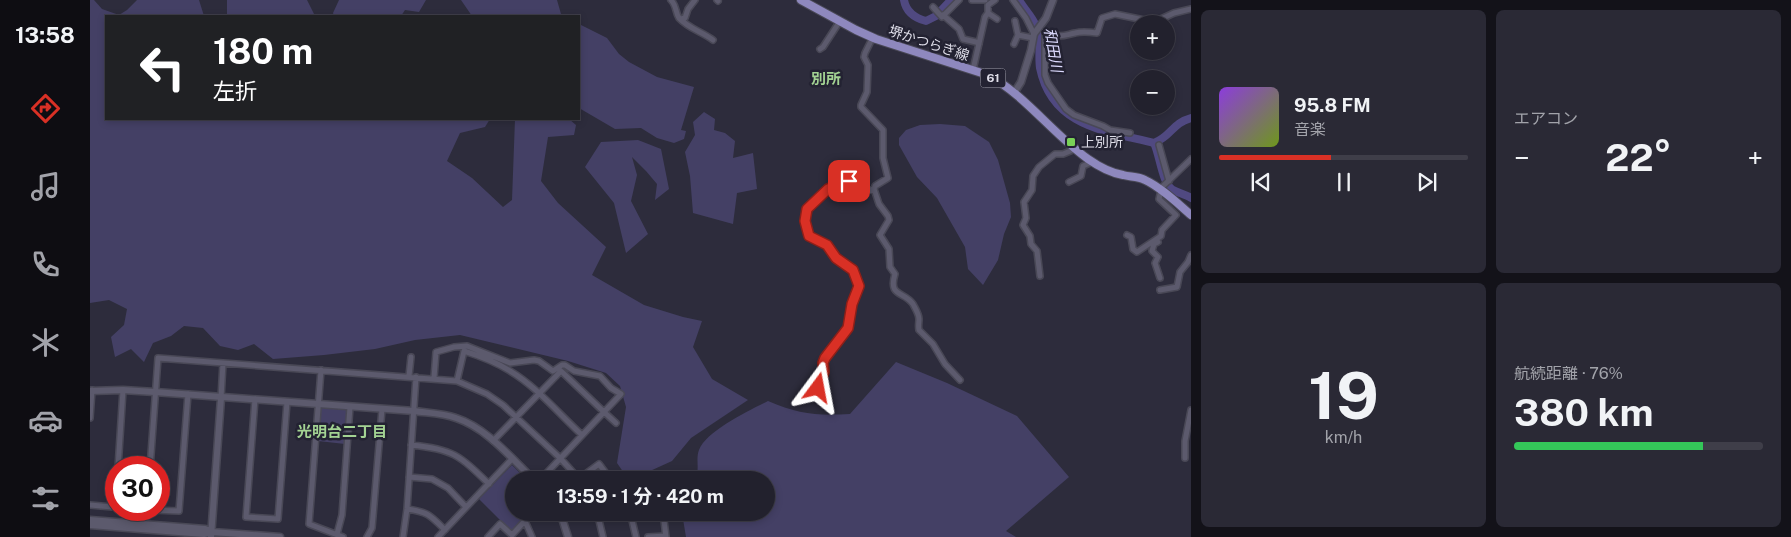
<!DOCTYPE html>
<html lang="ja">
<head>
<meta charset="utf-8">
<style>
	body { margin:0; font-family:"Public Sans","Noto Sans JP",sans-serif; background:#2a2935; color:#f1f3f6; height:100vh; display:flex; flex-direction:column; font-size:19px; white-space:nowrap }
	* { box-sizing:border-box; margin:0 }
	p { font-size:16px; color:#a2a3aa }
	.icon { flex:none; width:28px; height:28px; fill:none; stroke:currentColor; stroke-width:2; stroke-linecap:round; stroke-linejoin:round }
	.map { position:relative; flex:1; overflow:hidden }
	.details { display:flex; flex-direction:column; gap:10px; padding:10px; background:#131219; width:600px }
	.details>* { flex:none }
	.top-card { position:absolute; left:15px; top:15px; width:475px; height:105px; border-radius:0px; box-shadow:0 2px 8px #0003,0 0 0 1px #3f3e49; background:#202124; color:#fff; overflow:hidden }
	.tools { position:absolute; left:1040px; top:15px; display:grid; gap:10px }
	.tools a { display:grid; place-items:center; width:45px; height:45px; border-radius:50%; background:#22212d; box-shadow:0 2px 8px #0003,0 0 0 1px #3f3e49; font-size:25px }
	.speed { position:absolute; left:15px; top:456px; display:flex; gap:10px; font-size:25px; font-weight:700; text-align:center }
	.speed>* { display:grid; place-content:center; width:65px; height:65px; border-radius:50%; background:#22212d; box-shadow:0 2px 8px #0003,0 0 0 1px #3f3e49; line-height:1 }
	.speed .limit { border:8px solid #d22; background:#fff; color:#111 }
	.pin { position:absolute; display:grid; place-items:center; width:42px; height:42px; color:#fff; margin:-21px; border-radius:10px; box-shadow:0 2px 8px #0006 }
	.me { position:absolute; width:55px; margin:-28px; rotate:13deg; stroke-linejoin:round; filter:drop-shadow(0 0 4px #0008) }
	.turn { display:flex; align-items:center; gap:18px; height:105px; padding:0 25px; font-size:22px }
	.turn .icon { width:65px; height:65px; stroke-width:2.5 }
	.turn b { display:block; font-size:35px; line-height:42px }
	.big { font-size:38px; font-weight:700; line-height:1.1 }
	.details .tile { flex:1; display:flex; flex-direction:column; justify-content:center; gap:8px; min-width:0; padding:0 18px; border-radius:8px; background:#2a2935 }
	.details .dial { align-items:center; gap:0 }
	.dial b { font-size:65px; line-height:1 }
	.song { display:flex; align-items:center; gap:15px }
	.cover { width:60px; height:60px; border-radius:8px; background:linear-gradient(135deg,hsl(270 70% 55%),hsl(80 70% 35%)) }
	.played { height:5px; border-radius:2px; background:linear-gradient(90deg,#d93025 45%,#3f3e49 45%) }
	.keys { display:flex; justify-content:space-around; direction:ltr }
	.heat { display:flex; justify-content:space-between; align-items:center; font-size:28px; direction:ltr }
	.charge { height:8px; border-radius:4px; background:linear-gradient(90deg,#34c759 76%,#3f3e49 0) }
	.details .tiles { flex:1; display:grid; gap:10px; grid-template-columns:repeat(2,1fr) }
	.trip { position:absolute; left:415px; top:471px; width:270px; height:50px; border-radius:25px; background:#22212d; box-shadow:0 2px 8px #0003,0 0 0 1px #3f3e49; font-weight:700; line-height:50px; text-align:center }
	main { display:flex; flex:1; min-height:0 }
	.tab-bar { display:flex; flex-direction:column; width:90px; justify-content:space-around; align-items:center; background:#0e0d12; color:#a2a3aa }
	.tab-bar .icon { width:35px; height:35px }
	.tab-bar .on { color:#d93025 }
	.tab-bar b { font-size:22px; color:#f1f3f6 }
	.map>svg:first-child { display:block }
	.green { fill:#444065 }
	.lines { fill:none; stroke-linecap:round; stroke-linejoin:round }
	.river { stroke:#504981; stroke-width:8 }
	.minor-casing { stroke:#494856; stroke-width:8 }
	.tertiary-casing { stroke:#494856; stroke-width:9 }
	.primary-casing { stroke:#494856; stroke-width:10 }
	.minor { stroke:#5c5a6d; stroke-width:5 }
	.tertiary { stroke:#5c5a6d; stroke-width:6 }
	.primary { stroke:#8e88be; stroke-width:8 }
	.route-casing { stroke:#8d1f18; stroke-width:12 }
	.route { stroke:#d93025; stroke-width:9 }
	.poi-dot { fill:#79d157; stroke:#232232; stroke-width:2 }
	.labels { text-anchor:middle; stroke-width:5; stroke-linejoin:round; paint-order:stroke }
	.shield { fill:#232232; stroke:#a6a5b1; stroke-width:1 }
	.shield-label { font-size:12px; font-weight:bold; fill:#dedde8 }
	.street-label { font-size:14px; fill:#dedde8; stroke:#232232 }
	.poi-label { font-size:14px; fill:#dedde8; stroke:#232232; text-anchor:start }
	.water-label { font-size:15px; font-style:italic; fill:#dcdafe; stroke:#232232 }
	.neighbourhood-label { font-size:15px; font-weight:bold; fill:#a3d393; stroke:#232232 }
</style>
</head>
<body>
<main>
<nav class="tab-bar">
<b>13:58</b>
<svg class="icon on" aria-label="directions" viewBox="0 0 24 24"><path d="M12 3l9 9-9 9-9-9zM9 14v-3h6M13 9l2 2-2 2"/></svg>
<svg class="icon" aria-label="music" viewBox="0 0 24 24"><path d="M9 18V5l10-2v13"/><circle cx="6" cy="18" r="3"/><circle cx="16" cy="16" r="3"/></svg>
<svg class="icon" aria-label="phone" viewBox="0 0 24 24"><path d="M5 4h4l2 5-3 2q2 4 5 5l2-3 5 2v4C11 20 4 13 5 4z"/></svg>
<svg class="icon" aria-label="climate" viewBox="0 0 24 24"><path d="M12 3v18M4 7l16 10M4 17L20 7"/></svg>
<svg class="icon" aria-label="car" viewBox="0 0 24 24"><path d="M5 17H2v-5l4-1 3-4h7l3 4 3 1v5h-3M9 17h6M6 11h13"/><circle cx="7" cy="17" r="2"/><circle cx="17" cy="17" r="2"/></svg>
<svg class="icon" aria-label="filters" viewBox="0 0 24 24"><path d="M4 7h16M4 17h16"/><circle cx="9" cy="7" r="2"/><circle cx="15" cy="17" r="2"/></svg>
</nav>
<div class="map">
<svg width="1101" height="537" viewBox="0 0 1101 537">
	<rect width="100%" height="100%" fill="#2d2c3c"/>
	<path class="green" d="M0 0H4L12 9 29 15 37 10 47 0H109L114 16H16V119H400L395 127 370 133 357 161 382 178 413 207 422 200 425 119H479L486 125 484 135 458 137 451 181 468 203 516 247 502 275 554 305 593 317 612 321 603 347 622 379 658 400 601 438 582 461 549 476H536L527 463 536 407 530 386 516 373 478 361 370 335 325 340 285 349 234 355 183 359 164 344 148 350 130 346 113 328 94 326 81 336 63 343 54 362 41 349 25 357 21 337 34 325 37 309 19 300 0 303Z
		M137 0H217L225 16H137Z
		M249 0H336L329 12 315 10 311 16H244L243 13Z
		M371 0H467L471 14 474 16H382Z
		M489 24 517 38 529 54 539 62 567 77 604 87 591 130 596 131 594 139 584 143 567 138 551 128 525 129 489 108Z
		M614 112 625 119 624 130 635 133 645 141 643 158 663 153 667 189 647 193 643 224 603 213 600 176 595 152 605 135 603 122Z
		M850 124 875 126 899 142 908 160 920 203 921 217 914 234 908 260 893 285 878 269 875 247 847 198 827 177 809 145V138L816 130 830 125Z
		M548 140 571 149 579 189 565 200 567 184 556 171 542 157 547 175 541 201 558 234 536 253 524 203 495 167 511 142Z
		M806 362 857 383 927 416 979 477 916 531 926 537H596L592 513 676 512V480H604C611 471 605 460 609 450 616 431 660 410 678 401 708 414 727 416 760 414Z
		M232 408 256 410 257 411 255 444 228 441 230 409Z
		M422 465 437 480H424V512L439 513 421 531 389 499Z"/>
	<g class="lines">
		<path class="river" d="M814 0C816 12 825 18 836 21L846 16 861 0
			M929 0C934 9 942 16 946 26 952 39 948 54 950 68 962 127 1016 131 1064 143 1082 136 1082 123 1101 118
			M1064 143C1070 155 1072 184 1083 190 1088 193 1095 194 1101 198"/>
		<g class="minor-casing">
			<path id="minor" d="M581 0C587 6 585 12 589 18 598 28 612 32 623 40
				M627 0 628 1
				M882 0H895
				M923 0 936 18 944 34
				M843 7 852 17 869 0
				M898 13V5L905 0
				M853 15 869 29 873 39 886 42 889 44
				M591 19 595 18 598 9 605 0
				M928 35 943 38
				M783 37 775 53 774 57 778 65 777 92 771 105V107L793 130V158L798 178 785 186 784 189 789 204 798 216 799 220 790 235 799 249 800 267 805 274C798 297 814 291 823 304 825 308 829 314 829 319 829 323 828 326 829 330L843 344 855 364 870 380
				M924 44 928 35 925 21
				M730 49 733 47 750 21
				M883 70 895 17 898 13 907 19
				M1040 133 1020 130 1013 126 984 115 976 109 958 83 955 75V32L956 31C971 38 971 36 985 33 992 31 1000 32 1007 33L1012 18 1025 14 1059 21 1071 19 1084 13 1101 9
				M1069 145 1079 181
				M979 182 991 176 993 166 1002 162
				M1070 189 1101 159
				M1037 235 1041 237 1043 249 1047 252 1071 236 1072 230 1086 215 1069 199 1071 190
				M1068 242 1064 244 1062 251 1068 257 1065 263 1070 278
				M950 276 947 251 941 244 940 236 933 225 936 218 934 202 942 190 943 176 949 167 965 154H973L985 149
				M1070 290 1087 287 1090 272 1098 262 1101 255
				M231 370 219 524 253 537
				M319 376 321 357
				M344 378 346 352 364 347 377 346 420 363 444 360 449 361 463 371 472 365H475L484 371 510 376 521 388 531 394 514 412 526 423
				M367 381 374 351C390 356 406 362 420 371 447 387 469 414 492 435
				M719 394C721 391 726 390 728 387 734 378 732 368 735 358L758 328 762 304 769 286 763 270 746 258 737 245 719 236 715 221 717 209 728 200 733 193 755 181H759L777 191 784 189
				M131 398 133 363
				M165 399 156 517 188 519 197 402
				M0 418 2 390
				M403 441 471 371 514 412 450 480
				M321 445C363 449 369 455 399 484
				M1095 458V441L1101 410
				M28 468 33 390
				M60 468 68 358 367 381 397 394 413 405 470 458 490 480
				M319 477 342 479 358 488 376 507
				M490 478 509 464 521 480
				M0 505 22 507 25 504 26 491
				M317 509C338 512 340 515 355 530
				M61 510 89 511 98 394
				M507 512 513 537
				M540 512 546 537
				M573 512 576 537
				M435 521 442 537
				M247 534 252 515 260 407
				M277 537 282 528 292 409
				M313 537 317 509 326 377
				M348 537 422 459
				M398 537 410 524 422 535 443 512
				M558 537 576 536"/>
		</g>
		<g class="tertiary-casing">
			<path id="tertiary" d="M924 93 931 82 941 50 944 34 956 18 963 0
				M0 391 33 390 65 392 324 411C338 413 352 413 366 418 397 428 421 458 444 480
				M470 512 478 537
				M0 520 115 529 122 532
				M0 525 114 534 122 532 190 537
				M121 537 131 398"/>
		</g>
		<g class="primary-casing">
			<path id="primary" d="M711 0 766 30 786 39 898 75C935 95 963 134 998 159 1008 166 1021 173 1033 175 1040 177 1048 176 1055 180 1072 188 1087 203 1101 215"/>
		</g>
		<use href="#minor" class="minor"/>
		<use href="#tertiary" class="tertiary"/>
		<use href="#primary" class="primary"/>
	</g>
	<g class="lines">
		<g class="route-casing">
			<path id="route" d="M728 388 734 372 733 363 735 358 758 328 762 304 769 286 763 270 746 258 737 245 719 236 715 221 717 209 738 189 755 181H759"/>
		</g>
		<use href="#route" class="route"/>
	</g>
	<rect class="poi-dot" x="976" y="137" width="10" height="10" rx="2.5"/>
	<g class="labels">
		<rect class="shield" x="890.5" y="68.5" width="25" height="19" rx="4"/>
		<g class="shield-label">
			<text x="903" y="82">61</text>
		</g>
		<g class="street-label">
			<text transform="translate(839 43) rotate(18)" y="5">堺かつらぎ線</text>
		</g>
		<g class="poi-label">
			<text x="991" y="147">上別所</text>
		</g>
		<g class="water-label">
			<text transform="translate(963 50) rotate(80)" y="5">和田川</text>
		</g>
		<g class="neighbourhood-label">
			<text x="736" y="84">別所</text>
			<text x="252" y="437">光明台二丁目</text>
		</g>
	</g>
</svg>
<div class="tools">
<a>+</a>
<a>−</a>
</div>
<div class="speed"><div class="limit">30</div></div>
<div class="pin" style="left:759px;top:181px;background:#d93025"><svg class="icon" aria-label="arrive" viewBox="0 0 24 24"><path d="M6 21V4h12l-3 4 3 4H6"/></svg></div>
<svg class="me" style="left:728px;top:388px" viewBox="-20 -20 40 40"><path d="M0-17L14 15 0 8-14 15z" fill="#d93025" stroke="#fff" stroke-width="4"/></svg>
<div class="trip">13:59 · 1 分 · 420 m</div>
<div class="top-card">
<div class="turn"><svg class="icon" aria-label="left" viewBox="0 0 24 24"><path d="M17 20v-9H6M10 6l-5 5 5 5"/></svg><div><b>180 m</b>左折</div></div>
</div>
</div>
<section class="details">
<div class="tiles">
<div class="tile">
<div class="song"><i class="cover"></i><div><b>95.8 FM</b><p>音楽</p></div></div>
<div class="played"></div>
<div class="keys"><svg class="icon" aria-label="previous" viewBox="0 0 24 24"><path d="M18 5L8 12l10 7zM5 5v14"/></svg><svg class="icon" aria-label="pause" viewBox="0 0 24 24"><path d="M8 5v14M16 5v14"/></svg><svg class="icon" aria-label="next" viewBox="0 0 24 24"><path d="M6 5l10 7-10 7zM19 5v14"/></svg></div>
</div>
<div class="tile"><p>エアコン</p>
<div class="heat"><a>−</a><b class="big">22°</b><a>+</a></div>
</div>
<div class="tile dial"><b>19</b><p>km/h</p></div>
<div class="tile"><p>航続距離 · 76%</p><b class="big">380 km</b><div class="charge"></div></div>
</div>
</section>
</main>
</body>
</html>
